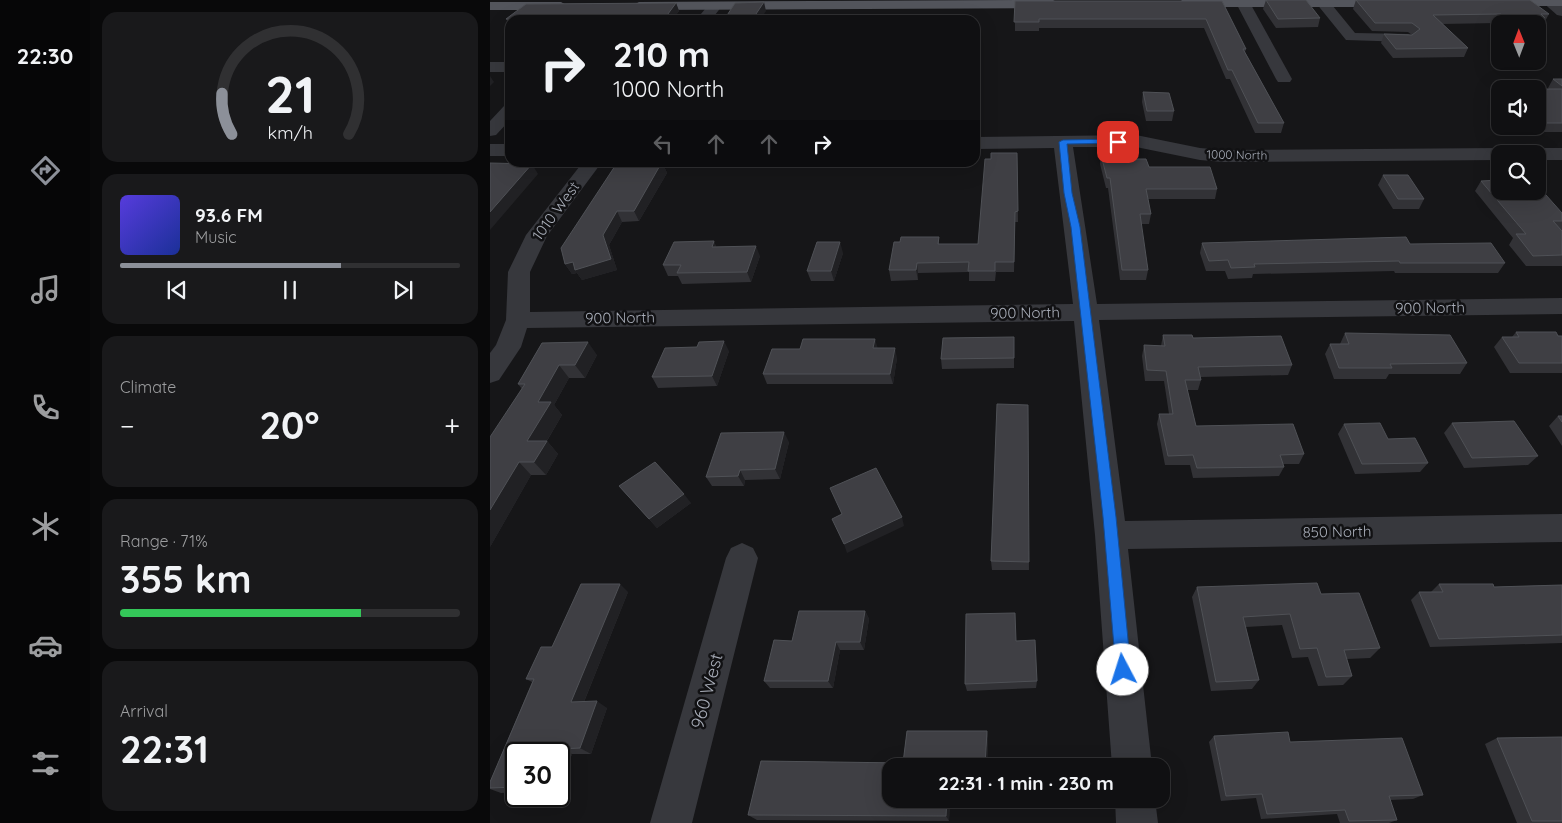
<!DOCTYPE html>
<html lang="en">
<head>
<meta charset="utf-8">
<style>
	body { margin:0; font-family:Quicksand,sans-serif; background:#19191b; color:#f1f3f6; height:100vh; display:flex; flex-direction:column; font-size:19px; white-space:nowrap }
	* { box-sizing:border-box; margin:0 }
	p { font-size:16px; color:#9c9d9f }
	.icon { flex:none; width:28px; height:28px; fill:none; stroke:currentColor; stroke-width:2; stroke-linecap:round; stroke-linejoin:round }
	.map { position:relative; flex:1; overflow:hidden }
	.details { display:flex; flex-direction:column; gap:12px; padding:12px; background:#09090a; width:400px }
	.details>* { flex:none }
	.guide { position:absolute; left:15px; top:15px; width:475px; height:152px; border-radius:15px; box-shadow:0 5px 20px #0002,0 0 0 1px #303032; background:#101012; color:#f1f3f6; overflow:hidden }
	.needle { width:32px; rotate:359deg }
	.fabs { position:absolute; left:1001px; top:15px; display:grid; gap:10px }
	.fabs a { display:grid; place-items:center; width:55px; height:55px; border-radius:10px; background:#101012; box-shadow:0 5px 20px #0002,0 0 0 1px #303032; font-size:25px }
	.speed { position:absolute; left:15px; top:742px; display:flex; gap:10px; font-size:25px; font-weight:700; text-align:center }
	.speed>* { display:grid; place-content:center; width:65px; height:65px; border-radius:50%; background:#101012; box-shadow:0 5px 20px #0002,0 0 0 1px #303032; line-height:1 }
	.speed .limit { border:2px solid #111; border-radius:8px; background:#fff; color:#111 }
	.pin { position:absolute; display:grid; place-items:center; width:42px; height:42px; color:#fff; margin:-21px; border-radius:10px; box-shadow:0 2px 8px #0006 }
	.me { position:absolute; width:55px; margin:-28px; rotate:355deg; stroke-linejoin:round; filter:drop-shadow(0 0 4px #0008) }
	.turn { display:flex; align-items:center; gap:18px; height:105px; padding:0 25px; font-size:22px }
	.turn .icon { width:65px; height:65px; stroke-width:2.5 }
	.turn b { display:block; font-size:35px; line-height:42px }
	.lanes { display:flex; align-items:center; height:48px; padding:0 25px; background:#0003; justify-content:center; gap:25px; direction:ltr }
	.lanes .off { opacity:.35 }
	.big { font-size:38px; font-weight:700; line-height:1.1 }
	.details .widget { flex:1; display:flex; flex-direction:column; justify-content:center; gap:8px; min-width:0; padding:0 18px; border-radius:15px; background:#19191b }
	.details .dial { align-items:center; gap:0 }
	.dial svg { height:130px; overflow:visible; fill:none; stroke:#303032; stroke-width:7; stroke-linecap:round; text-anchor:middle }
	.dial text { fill:#f1f3f6; stroke:none }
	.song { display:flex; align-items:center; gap:15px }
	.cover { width:60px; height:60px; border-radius:8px; background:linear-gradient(135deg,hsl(250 70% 55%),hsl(230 70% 35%)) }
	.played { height:5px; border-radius:2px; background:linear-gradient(90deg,#8c9099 65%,#303032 65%) }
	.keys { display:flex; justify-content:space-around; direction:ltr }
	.heat { display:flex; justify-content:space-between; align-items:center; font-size:28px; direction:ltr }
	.charge { height:8px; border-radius:4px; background:linear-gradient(90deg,#34c759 71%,#303032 0) }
	.trip { position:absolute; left:392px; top:758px; width:288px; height:50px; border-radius:15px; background:#101012; box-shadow:0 5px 20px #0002,0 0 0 1px #303032; font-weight:700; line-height:50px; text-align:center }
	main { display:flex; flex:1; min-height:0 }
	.tab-bar { display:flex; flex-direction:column; width:90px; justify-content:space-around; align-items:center; background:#060607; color:#9c9d9f }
	.tab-bar .icon { width:35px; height:35px }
	.tab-bar .selected { color:#8c9099 }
	.tab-bar b { font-size:22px; color:#f1f3f6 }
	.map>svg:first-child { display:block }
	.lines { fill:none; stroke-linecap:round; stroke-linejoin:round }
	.minor { fill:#37383d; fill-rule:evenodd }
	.major { fill:#53555c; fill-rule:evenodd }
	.wall { fill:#323236 }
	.shaded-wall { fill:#212124 }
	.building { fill:#3f3f44; stroke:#4f5156 }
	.route { fill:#1a73e8; stroke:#114b97 }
	.labels { text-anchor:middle; stroke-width:5; stroke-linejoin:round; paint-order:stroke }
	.far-street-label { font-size:12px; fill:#a8adb8; stroke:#111113 }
	.street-label { font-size:15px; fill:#a8adb8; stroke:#111113 }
	.near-street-label { font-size:18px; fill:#a8adb8; stroke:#111113 }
</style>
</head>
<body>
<main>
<nav class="tab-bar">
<b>22:30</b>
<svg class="icon selected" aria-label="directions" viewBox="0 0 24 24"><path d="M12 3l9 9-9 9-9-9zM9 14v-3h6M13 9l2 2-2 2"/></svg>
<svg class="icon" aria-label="music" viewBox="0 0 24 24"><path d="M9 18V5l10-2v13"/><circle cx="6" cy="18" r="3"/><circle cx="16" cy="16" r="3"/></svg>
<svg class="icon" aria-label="phone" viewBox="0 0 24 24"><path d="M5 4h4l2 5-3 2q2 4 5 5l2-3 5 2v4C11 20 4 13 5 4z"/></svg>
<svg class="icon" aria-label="climate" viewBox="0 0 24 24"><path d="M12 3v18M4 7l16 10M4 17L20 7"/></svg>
<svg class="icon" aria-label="car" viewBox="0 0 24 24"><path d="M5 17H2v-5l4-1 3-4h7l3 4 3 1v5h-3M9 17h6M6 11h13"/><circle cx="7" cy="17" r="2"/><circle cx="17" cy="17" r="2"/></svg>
<svg class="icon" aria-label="filters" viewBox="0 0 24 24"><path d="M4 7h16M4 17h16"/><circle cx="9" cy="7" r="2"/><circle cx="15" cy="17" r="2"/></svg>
</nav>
<section class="details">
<div class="widget dial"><svg viewBox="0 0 100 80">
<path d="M14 69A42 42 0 1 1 86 69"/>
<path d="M14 69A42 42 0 0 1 8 44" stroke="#8c9099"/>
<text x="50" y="56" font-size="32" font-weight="700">21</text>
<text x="50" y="72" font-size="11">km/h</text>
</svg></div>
<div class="widget">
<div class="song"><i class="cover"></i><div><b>93.6 FM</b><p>Music</p></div></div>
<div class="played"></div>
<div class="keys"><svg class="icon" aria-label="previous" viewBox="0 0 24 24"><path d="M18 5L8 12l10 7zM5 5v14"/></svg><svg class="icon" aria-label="pause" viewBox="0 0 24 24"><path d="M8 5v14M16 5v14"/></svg><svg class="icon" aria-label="next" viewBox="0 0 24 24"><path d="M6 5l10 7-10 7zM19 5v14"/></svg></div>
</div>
<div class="widget"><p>Climate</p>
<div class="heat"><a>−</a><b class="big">20°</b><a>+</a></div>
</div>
<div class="widget"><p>Range · 71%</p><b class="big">355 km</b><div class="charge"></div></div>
<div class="widget"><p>Arrival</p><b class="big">22:31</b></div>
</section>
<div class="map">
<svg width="1072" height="823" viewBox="0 0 1072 823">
	<rect width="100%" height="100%" fill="#161618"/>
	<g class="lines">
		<path class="minor" d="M748 0H758L760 3 802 79 800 82H788L786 79 746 3Z
			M828 0H838L865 33 918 34 925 38 918 42 856 40 826 3Z
			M1050 0H1065L1072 5V16L1067 15Z
			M225 2 232 6 221 20H206L220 3Z
			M0 62H20V72H0Z
			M20 105V120L6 135 0 136V121L14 106Z
			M646 135 710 148 733 150 1010 148 1017 150 1019 154H1010V160L733 162 710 160 646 147H583L607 304 1072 298V314L609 320 635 521 1072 514V542L638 549 662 766H622L605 535 584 321 37 328 31 347 9 380 0 383V353L6 345 16 320 18 272 36 235 93 162H112L57 236 40 272V312L583 304 564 148 485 149V137Z
			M0 144H20V156H0Z
			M1048 148H1072V160H1048V154H1039L1041 150Z
			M252 543 263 548 268 558 202 823H160L236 558 241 548Z
			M625 799H665L668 823H626Z"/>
		<path class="major" d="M540 0H563L570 4 563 8 149 10 142 6 149 2Z
			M692 0H907L910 3 903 7H696L689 3Z
			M1001 0H1072V6H1006L1001 5Z
			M0 2H71L78 6 71 10H0Z"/>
	</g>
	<path class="wall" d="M776 0 830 18 828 27 786 28 773 9Z
		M866 0 1059 14 1054 23H1052L1050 27H1048V24H1010V26L1007 23 952 24 978 48 974 57 903 58 891 43 894 34 922 35 918 32 882 31 863 9Z
		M525 1H732L756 49 755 52 794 123 791 133H765L740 79H736L714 28H549V31H525Z
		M186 3 189 11 182 20H20V25L16 19Z
		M1063 79H1072V132H1032L1026 126H1048V89H1059L1058 88Z
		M1005 89H1010V109L1000 98Z
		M653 92 684 111 682 121H656L652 102Z
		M527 153 528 222H525L524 272H506L505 281H479V272L428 273V280L401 281 399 270 410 242 449 237V244H488L501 159Z
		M611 155 641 159 659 167 727 189 725 199H658L661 214 659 224H651L658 270 656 280H630L618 188H616L610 164Z
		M172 162 177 173 149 221 132 222 119 245 127 270 92 280 87 273 82 274 75 264Z
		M893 175 934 199 929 209H903L888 185Z
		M991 181 1072 213V266H1036L1019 245 1023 238 985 191Z
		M224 241 226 247 270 256 261 282 192 284 188 276H178L173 265Z
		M712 243 920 244 1015 263 1008 273H905L904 271 763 274 762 278 738 279 735 271H716L710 253Z
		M353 253 344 281H321L317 271Z
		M1026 332 1072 336V373H1020L1004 347 1012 337H1022Z
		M855 333 977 363 970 374H899L896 379H844L835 354 840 344H850Z
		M673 335 703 338 802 365 798 375 711 377V380L708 390H697L706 426 814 454 809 464H793L794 467 789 476 703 478 700 465H675L667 424 669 414H679L674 381H655L652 356 654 345 671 346Z
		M524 337V368L452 369 451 359Z
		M52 343 107 355 95 378H79L64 405 72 415 57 441 68 454 56 475H41L0 547 32 389 28 384Z
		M387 348 407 358 403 384H277L273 374Z
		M239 351 227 386 168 388 162 377Z
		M538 405 539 570H502L501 561Z
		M1068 416H1072V446L1059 426Z
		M962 423 1048 456 1038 465 974 468 954 433Z
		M854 424 898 439 938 463 930 472 865 474 848 434Z
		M299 442 290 479 255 480 254 486H222L216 477Z
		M129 486 201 503 167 528Z
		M949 584 1004 587 1072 585V643L940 647 921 600 929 592H941Z
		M707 587 831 594 890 648 880 658 857 659 862 676 853 685 828 686 818 657 802 658 792 625 756 627 769 680 762 689 721 691 702 597Z
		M138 592 94 702 117 708 101 754H82L69 790V754H26V792L11 793 0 789V782L42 682 36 679 62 647Z
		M375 611 379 619 374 650H350L343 688H280L274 681 302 641Z
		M526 641 547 681 546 688 477 691 475 684Z
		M417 731H497L498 738 497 766H401V799H460L459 821 267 820 258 815 271 761 413 763Z
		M724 736 933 795 923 799 900 800 907 820 899 823H850L847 814 771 819 766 798 731 801 719 742Z
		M1072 737V823H1027L995 744 1007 738Z"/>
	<path class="shaded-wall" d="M274 2 276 11 270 20H262Z
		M186 3 189 11 182 20H176L175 18Z
		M0 76 4 82 0 86Z
		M172 162 177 173 149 221 144 211Z
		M42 164 48 174 0 230V212Z
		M127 211 132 222 119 245 127 270 92 280 87 273 82 274 75 264 83 262 113 235Z
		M224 241 228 252 222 247Z
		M350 242 353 253 344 281 341 271Z
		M266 246 270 256 261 282 257 272Z
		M427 263 428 273V280L426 270Z
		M385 339 388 349 383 348Z
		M234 341 239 351 227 386 222 376Z
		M98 342 107 355 95 378 85 365Z
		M405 348 407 358 403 384 400 374Z
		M69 365 79 378 64 405 72 415 49 454 37 441 48 402Z
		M294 432 299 442 290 479 285 469Z
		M57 441 68 454 56 475 44 462Z
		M29 462 41 475 0 547V510Z
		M250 470 255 480 254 486 248 476Z
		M194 494 201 503 167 528 159 519Z
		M412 517 414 526 357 553 354 544Z
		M130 584 138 592 91 709 81 702Z
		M375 611 379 619 374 650 370 642Z
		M346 642 350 650 343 688 338 681Z
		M107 701 117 708 101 754 90 748Z
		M497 731 498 738 497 766H495Z
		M70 749 82 754 69 790V754Z
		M457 799H460L459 821 456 816Z"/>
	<path class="building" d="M776 0H816L830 18 788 19Z
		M866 0H1040L1059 14H1051L1055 18H1015L1011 14 943 15 978 48 906 49 894 34 922 35 930 29 922 23H885Z
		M525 1H732L756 49H753L794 123H768L742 70H738L716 19H549V22H524Z
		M274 2 262 20H234L245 3Z
		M186 3 175 18H170L168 20 16 19 36 4Z
		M1063 79H1072V86Z
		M1005 89H1010V94Z
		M1048 89H1072V123H1048Z
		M653 92 679 93 684 111H657Z
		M501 153H527L528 211 525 212 524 262H505V271H478L479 262 427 263 426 270H399L404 242H410L411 237H449L448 244H488L495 159H501Z
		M639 154 641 159H656L659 167H720L727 189H656L661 214H650L658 270H632L620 178H617L611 155Z
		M172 162 144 211H127L113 235 121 259 85 270 83 262 75 264 71 248 127 163Z
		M0 163 42 164 0 212Z
		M893 175H918L934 199H908Z
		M1010 180V191H1048V186L1072 213V221H1063L1072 231V255L1043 256 1026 234H1036L991 181Z
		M916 237 920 244 1001 243 1015 263H910L909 261 764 264 765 267 741 268 738 260 719 261 712 243Z
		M224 241 222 247 266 246 257 272 187 273 191 265H173L184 242Z
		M327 242H350L341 271H317Z
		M1026 332H1066L1068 336H1072V363H1029L1012 337H1029Z
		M855 333 960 335 977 363 900 364 902 368H849L840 344H859Z
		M673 335H702L703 338 791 336 802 365 708 367 711 380H695L706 426 803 424 814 454 790 455 794 467 707 468 703 455 678 456 669 414H683L676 371 657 370 654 345 675 346Z
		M524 337V358L451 359 453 338Z
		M313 339H385L383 348H405L400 374H273L282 349H310Z
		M234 341 222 376 162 377 175 348 207 347 209 342Z
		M98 342 85 365H69L48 402H61L37 441H57L44 462H29L0 510V437L35 384H28L52 343Z
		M507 404 538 405 539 562 501 561Z
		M1068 416H1072V422Z
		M1024 421 1048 456 982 458 962 423Z
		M890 423 898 439 925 438 938 463 872 464 854 424Z
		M294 432 285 469 250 470 248 476 216 477 231 433Z
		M165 462 194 494 159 519 129 486Z
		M386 468 412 517 354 544 342 519 352 514 340 488Z
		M827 583 831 594 869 593 890 648 854 650 862 676 836 677 827 648 810 649 800 614 753 617 769 680 726 682 707 587Z
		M91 584H130L81 702 107 701 90 748 70 749 68 754H26V787L0 788V782L44 679H36L51 647H62Z
		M949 584H1003L1004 587 1072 585V635L949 639 929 592H953Z
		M309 611H375L370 642H346L338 681H274L284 640 302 641Z
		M525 613 526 641 545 640 547 681 475 684 476 614Z
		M417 731H497L495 766H401V799H457L456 816 258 815 271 761 413 763Z
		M798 732 800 742 912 738 933 795 899 796 907 820 859 821 855 810 777 814 772 794 736 796 724 736Z
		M1072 737V821H1042L1007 738Z"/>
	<path class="route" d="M628 139 632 142 631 143 577 144 582 193 590 227 626 517 641 670 639 675 633 677 628 675 626 670 613 517 581 227 574 193 569 142 573 140Z"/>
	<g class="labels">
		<g class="far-street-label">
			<text transform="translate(747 155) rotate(1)" y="4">1000 North</text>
		</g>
		<g class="street-label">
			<text transform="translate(66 211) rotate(-54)" y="5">1010 West</text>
			<text transform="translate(940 308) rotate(-1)" y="5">900 North</text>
			<text transform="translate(535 313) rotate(-1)" y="5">900 North</text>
			<text transform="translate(130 318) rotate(-1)" y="5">900 North</text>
			<text transform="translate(847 532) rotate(-1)" y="5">850 North</text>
		</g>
		<g class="near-street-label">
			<text transform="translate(217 691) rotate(-75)" y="6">960 West</text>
		</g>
	</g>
</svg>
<div class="fabs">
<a><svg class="needle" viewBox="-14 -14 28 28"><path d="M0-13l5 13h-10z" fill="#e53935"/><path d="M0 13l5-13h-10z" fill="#9c9d9f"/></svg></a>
<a><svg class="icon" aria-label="sound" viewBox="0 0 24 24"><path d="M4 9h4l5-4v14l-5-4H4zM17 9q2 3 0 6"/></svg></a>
<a><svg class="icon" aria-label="search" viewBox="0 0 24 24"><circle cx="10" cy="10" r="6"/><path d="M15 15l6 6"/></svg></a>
</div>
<div class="speed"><div class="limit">30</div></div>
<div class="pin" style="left:628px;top:142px;background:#d93025"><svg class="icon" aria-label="arrive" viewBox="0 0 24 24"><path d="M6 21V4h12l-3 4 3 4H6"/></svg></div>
<svg class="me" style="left:633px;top:670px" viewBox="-20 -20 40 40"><circle r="19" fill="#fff"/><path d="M0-13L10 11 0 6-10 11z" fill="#1a73e8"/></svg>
<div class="trip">22:31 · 1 min · 230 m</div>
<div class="guide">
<div class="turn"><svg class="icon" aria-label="right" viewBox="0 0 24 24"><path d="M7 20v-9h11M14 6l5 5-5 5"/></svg><div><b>210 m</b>1000 North</div></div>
<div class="lanes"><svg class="icon off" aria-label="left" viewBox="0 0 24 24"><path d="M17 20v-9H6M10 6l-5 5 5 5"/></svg><svg class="icon off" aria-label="ahead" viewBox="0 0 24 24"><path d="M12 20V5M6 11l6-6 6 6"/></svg><svg class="icon off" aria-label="ahead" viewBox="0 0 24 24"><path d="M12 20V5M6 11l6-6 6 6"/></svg><svg class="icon" aria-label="right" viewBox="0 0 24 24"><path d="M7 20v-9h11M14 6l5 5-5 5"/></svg></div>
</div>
</div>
</main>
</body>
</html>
